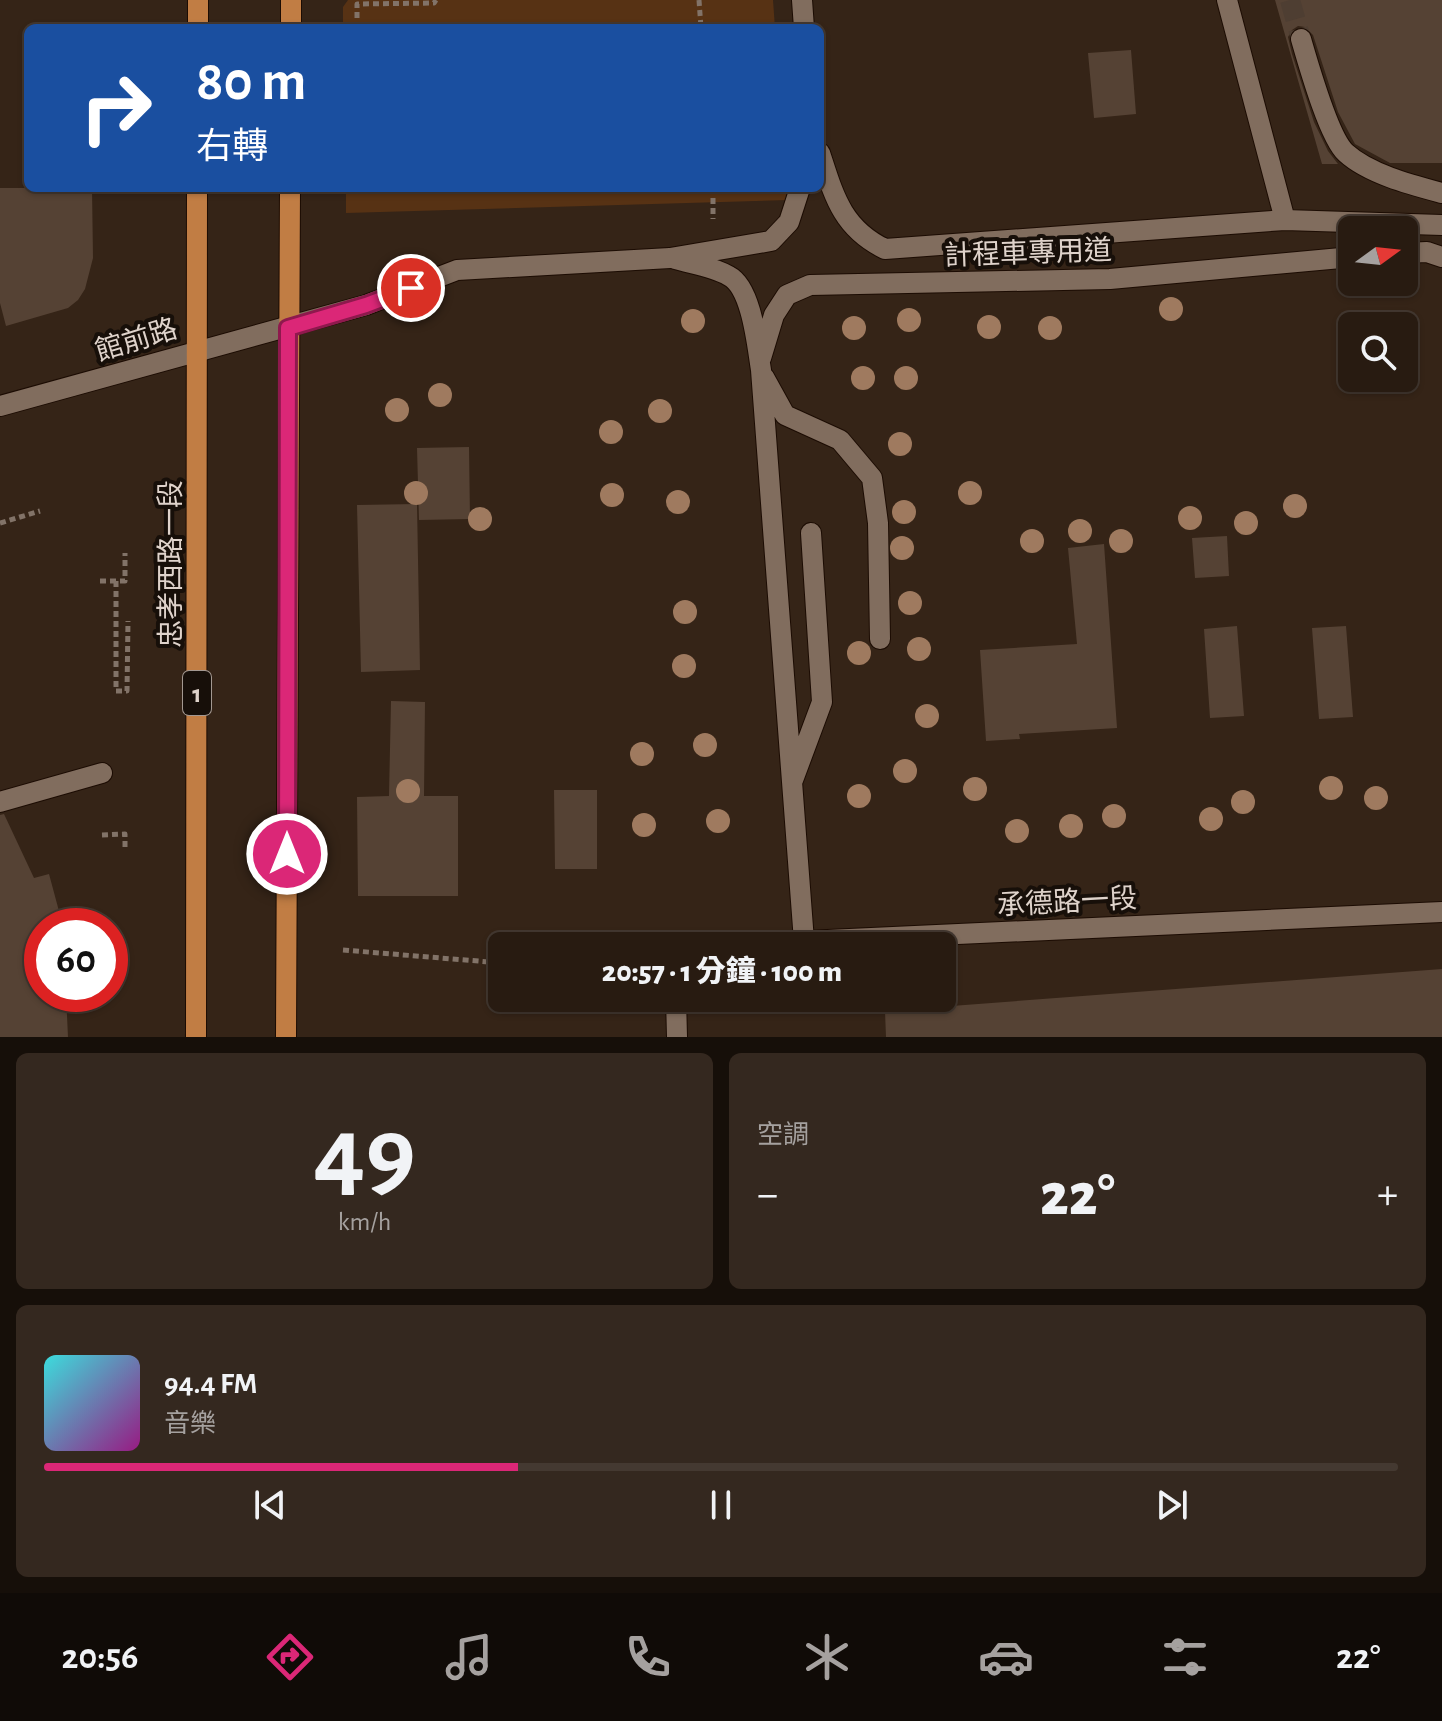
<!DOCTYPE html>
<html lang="zh-TW">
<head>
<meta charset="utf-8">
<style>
	body { margin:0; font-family:"Alegreya Sans","Noto Sans TC",sans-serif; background:#34281f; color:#f1f3f6; height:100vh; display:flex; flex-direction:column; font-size:30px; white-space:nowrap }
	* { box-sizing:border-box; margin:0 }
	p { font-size:26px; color:#a5a19f }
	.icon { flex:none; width:44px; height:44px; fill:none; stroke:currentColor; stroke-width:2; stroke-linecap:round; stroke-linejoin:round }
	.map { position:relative; height:1037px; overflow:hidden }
	.sheet { display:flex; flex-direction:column; gap:16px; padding:16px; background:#160f09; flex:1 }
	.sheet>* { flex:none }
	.hud { position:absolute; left:24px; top:24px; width:800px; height:168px; border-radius:12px; box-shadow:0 2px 6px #0004,0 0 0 2px #443931; background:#1a4fa0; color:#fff; overflow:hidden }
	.needle { width:52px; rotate:75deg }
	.tools { position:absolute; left:1338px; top:216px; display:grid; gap:16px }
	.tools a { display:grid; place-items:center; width:80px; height:80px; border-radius:12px; background:#281b11; box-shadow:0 2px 6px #0004,0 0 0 2px #443931; font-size:40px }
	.speed { position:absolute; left:24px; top:908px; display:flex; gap:16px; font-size:40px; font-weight:700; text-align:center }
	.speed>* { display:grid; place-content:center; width:104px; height:104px; border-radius:50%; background:#281b11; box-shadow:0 2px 6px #0004,0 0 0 2px #443931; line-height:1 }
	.speed .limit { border:12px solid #d22; background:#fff; color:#111 }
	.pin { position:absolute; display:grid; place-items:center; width:68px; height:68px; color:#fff; margin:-34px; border:4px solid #fff; border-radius:50%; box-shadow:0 2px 8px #0007 }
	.me { position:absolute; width:88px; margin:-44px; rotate:0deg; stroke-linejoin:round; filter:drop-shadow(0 0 6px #0008) }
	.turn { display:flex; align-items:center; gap:28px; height:168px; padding:0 40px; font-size:36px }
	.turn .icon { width:104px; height:104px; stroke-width:2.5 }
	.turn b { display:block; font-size:56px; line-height:68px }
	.big { font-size:60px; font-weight:800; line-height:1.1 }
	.sheet .card { flex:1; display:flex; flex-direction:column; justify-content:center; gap:12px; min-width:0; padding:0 28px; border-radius:12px; background:#34281f }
	.sheet .dial { align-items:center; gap:0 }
	.dial b { font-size:104px; line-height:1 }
	.song { display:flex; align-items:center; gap:24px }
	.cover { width:96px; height:96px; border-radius:12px; background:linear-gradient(135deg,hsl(180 70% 55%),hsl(310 70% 35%)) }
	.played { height:8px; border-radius:4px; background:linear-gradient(90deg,#db2777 35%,#443931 35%) }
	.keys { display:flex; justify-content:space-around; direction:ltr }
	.heat { display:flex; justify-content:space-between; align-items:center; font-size:44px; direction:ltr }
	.sheet .tiles { flex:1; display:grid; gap:16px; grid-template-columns:1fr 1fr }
	.card:last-child { grid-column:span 2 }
	.trip { position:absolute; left:488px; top:932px; width:468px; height:80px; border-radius:12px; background:#281b11; box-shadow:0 2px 6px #0004,0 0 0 2px #443931; font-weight:800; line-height:80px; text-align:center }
	.menu { display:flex; height:128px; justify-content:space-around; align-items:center; background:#100b07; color:#a5a19f }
	.menu .icon { width:56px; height:56px }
	.menu .active { color:#db2777 }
	.menu b { font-size:36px; color:#f1f3f6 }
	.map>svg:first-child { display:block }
	.green { fill:#573214 }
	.building { fill:#554234 }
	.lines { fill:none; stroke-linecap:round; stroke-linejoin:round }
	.minor-tunnel { stroke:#4e3e32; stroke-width:20; stroke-dasharray:20 10; stroke-linecap:butt }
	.minor-casing { stroke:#1c0c03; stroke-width:22 }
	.major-casing { stroke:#1c0c03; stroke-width:22 }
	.path { stroke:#827368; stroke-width:5; stroke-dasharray:6 4; stroke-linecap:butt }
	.minor { stroke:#816d5e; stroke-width:20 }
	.major { stroke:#c17d44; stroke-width:20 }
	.tree { fill:#9f7a5f }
	.route-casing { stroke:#8e194d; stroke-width:20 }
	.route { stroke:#db2777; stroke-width:14 }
	.labels { text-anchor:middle; stroke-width:8; stroke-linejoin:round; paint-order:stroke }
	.shield { fill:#170f09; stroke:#a39891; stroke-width:2 }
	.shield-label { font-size:26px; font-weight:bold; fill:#dfd3cb }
	.street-label { font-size:28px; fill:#dfd3cb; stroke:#170f09 }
</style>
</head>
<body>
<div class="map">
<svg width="1442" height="1037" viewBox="0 0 1442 1037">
	<rect width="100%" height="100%" fill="#352417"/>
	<path class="green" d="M348 0H773L775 28H343V7Z
		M346 188H788L789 200 346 213Z"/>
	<path class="building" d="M1275 0H1442V163H1390L1355 144 1338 112 1313 35 1305 27 1298 26 1292 30 1288 37 1292 54 1314 122 1328 151 1338 164H1322Z
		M1131 50 1136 114 1094 118 1088 53Z
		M0 188H92L93 258 85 289 78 300 68 308 6 326 0 303Z
		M469 447 470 519 419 520 417 448Z
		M417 504 420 670 361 672 357 505Z
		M1227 536 1229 576 1195 578 1192 538Z
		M1104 544 1117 728 1019 734 1020 739 986 741 980 650 1077 644 1068 548Z
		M1237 626 1244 716 1210 718 1204 629Z
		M1346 626 1353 717 1319 719 1312 628Z
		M391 701 425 702 424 796H458V896H358L357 797 389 796Z
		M554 790H597V869H555Z
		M4 814 34 878 49 874 63 926H42V994H66L68 1037H0V815Z
		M1442 969V1037H886L885 1011Z"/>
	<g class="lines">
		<path class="minor-tunnel" d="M1290 0 1301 39"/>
		<g class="minor-casing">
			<path id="minor" d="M802 0 804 28
				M1227 0 1285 220
				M1301 39C1308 63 1329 138 1346 153 1369 174 1412 185 1442 193
				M820 153C834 196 842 228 885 249L1285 220 1442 225
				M1404 253 1427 252 1442 257
				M675 259C692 264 714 267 729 276 752 288 757 346 761 370L804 941
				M761 358 774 315 787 295 810 285 1110 279 1352 257
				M764 377 785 415 840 440 872 478 878 523 880 639
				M0 406 366 305 457 270 670 258 771 241 789 222 800 188
				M793 780 822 702 811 533
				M0 802 102 773
				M695 946 1442 912
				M676 998 677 1037"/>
		</g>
		<g class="major-casing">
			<path id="major" d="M198 28V0
				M291 28V0
				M196 1037 197 188
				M286 1037 290 188"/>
		</g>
		<path class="path" d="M699 0 701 28
			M357 28V4L434 3 436 0
			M713 188V219
			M0 523 40 511
			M100 581H125V553
			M116 581V691H127L128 621
			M102 835 125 834V851
			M343 950 502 963"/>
		<use href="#minor" class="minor"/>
		<use href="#major" class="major"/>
	</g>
	<g class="tree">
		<circle cx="1171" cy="309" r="12"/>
		<circle cx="909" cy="320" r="12"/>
		<circle cx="693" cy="321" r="12"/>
		<circle cx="989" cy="327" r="12"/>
		<circle cx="854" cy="328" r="12"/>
		<circle cx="1050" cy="328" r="12"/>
		<circle cx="863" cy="378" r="12"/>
		<circle cx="906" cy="378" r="12"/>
		<circle cx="440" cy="395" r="12"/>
		<circle cx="397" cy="410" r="12"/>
		<circle cx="660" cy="411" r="12"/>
		<circle cx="611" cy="432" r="12"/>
		<circle cx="900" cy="444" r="12"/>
		<circle cx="416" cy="493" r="12"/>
		<circle cx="970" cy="493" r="12"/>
		<circle cx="612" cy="495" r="12"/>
		<circle cx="678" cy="502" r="12"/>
		<circle cx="1295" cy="506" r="12"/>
		<circle cx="904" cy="512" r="12"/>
		<circle cx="1190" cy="518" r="12"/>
		<circle cx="480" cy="519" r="12"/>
		<circle cx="1246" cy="523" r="12"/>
		<circle cx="1080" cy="531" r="12"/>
		<circle cx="1032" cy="541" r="12"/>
		<circle cx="1121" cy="541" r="12"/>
		<circle cx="902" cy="548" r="12"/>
		<circle cx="910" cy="603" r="12"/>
		<circle cx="685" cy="612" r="12"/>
		<circle cx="919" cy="649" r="12"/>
		<circle cx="859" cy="653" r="12"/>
		<circle cx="684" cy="666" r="12"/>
		<circle cx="927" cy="716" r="12"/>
		<circle cx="705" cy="745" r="12"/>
		<circle cx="642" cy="754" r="12"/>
		<circle cx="905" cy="771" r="12"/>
		<circle cx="1331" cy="788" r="12"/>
		<circle cx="975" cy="789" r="12"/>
		<circle cx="408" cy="791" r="12"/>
		<circle cx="859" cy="796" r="12"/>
		<circle cx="1376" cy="798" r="12"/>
		<circle cx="1243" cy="802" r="12"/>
		<circle cx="1114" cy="816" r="12"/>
		<circle cx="1211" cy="819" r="12"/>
		<circle cx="718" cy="821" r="12"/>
		<circle cx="644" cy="825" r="12"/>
		<circle cx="1071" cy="826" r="12"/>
		<circle cx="1017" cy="831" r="12"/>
	</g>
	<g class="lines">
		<g class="route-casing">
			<path id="route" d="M287 854 288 328 366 305 411 288"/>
		</g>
		<use href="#route" class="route"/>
	</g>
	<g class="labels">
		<rect class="shield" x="183" y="671" width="28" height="44" rx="6"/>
		<g class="shield-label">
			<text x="197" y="702">1</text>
		</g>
		<g class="street-label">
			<text transform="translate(1028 252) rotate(-2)" y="10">計程車專用道</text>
			<text transform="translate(136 339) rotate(-17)" y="10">館前路</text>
			<text transform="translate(170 564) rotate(-90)" y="10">忠孝西路一段</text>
			<text transform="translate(1067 901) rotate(-3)" y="10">承德路一段</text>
		</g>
	</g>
</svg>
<div class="tools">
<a><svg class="needle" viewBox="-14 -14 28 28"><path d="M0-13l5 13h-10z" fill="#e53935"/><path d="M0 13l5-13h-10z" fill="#a5a19f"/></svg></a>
<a><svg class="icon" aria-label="search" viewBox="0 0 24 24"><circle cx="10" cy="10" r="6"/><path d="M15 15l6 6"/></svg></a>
</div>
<div class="speed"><div class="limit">60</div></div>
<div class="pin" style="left:411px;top:288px;background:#d93025"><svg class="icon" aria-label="arrive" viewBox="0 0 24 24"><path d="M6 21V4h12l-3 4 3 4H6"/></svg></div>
<svg class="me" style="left:287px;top:854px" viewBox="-20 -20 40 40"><circle r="17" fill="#db2777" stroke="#fff" stroke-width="3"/><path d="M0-11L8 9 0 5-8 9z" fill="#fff"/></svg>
<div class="trip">20:57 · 1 分鐘 · 100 m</div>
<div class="hud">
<div class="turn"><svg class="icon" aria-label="right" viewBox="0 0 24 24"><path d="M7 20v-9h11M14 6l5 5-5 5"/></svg><div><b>80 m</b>右轉</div></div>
</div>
</div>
<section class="sheet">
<div class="tiles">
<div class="card dial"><b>49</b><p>km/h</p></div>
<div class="card"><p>空調</p>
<div class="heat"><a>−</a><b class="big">22°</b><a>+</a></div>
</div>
<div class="card">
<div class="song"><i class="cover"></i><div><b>94.4 FM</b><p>音樂</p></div></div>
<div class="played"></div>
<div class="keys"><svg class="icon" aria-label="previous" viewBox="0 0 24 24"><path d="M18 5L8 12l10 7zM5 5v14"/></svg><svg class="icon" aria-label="pause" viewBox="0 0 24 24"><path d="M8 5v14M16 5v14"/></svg><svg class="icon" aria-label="next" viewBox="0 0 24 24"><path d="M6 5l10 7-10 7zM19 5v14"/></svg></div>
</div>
</div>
</section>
<nav class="menu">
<b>20:56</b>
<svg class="icon active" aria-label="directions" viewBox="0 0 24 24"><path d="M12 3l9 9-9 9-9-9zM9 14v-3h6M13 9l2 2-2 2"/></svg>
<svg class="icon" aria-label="music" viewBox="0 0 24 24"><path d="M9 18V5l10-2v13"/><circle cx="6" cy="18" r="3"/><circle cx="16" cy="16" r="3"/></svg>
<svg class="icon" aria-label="phone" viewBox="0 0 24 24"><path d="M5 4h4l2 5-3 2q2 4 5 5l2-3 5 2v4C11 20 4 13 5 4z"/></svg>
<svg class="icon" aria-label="climate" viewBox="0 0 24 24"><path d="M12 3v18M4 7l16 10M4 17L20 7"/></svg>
<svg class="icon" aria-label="car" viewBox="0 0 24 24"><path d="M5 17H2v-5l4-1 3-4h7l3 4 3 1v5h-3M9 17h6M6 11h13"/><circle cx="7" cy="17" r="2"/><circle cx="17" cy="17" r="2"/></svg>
<svg class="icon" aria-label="filters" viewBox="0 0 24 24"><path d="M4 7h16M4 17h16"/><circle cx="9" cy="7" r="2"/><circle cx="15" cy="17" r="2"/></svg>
<b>22°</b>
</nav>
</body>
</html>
